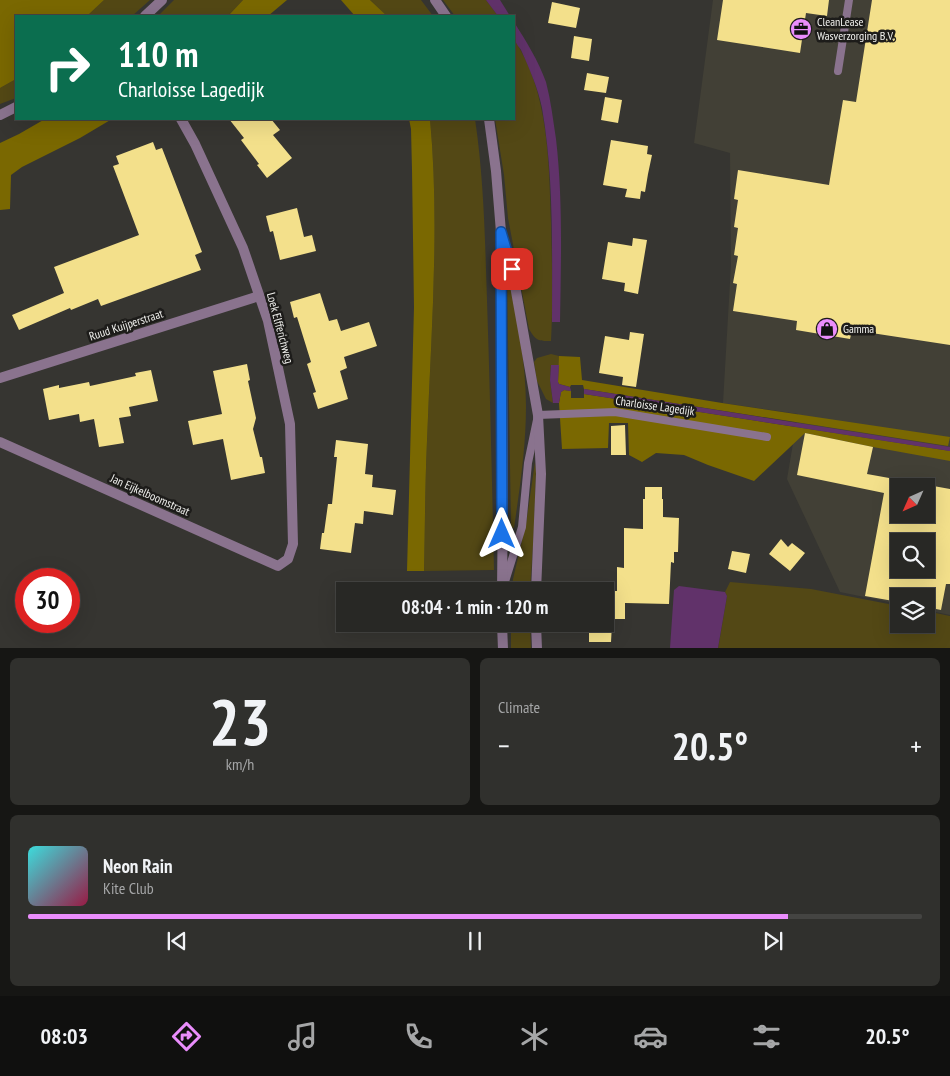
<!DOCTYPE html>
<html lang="en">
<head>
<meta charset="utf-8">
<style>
	body { margin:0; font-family:"PT Sans Narrow",sans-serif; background:#30302d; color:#f1f3f6; height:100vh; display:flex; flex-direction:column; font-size:19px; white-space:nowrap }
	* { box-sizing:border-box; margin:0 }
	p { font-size:16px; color:#a5a6a7 }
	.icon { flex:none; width:28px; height:28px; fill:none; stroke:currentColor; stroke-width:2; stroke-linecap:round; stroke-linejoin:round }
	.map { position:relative; height:648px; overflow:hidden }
	.sheet { display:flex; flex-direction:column; gap:10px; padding:10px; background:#161614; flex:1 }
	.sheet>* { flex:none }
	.guide { position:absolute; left:15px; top:15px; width:500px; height:105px; border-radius:0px; box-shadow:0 5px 20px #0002,0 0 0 1px #444442; background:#0b6e4f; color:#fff; overflow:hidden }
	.needle { width:32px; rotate:225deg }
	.fabs { position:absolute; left:890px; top:478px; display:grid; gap:10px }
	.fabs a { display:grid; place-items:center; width:45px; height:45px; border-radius:0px; background:#282825; box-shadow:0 5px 20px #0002,0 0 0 1px #444442; font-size:25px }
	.speed { position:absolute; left:15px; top:568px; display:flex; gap:10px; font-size:25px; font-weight:700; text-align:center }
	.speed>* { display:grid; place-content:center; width:65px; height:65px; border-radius:50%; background:#282825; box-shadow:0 5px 20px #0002,0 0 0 1px #444442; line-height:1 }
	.speed .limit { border:8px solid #d22; background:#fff; color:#111 }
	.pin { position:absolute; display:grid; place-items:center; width:42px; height:42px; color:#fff; margin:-21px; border-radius:10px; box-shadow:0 2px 8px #0006 }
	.me { position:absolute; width:55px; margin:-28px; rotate:0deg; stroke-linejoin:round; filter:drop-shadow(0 0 4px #0008) }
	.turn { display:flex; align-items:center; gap:18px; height:105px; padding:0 20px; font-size:22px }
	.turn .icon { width:65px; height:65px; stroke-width:2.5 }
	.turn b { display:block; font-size:35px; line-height:42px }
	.big { font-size:38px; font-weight:700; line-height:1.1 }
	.sheet .card { flex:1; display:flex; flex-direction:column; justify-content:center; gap:8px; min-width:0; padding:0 18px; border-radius:8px; background:#30302d }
	.sheet .dial { align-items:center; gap:0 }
	.dial b { font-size:65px; line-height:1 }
	.song { display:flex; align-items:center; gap:15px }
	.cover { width:60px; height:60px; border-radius:8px; background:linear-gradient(135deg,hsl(180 70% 55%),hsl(340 70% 35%)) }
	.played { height:5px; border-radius:2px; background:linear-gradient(90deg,#ea8dfc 85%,#444442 85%) }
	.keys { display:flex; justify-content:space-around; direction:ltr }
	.heat { display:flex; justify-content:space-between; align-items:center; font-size:28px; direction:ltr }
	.sheet .tiles { flex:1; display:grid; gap:10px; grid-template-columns:1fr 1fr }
	.card:last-child { grid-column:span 2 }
	.trip { position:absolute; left:336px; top:582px; width:278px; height:50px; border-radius:0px; background:#282825; box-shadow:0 5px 20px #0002,0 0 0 1px #444442; font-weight:700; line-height:50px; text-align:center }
	.menu { display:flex; height:80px; justify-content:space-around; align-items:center; background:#10100f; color:#a5a6a7 }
	.menu .icon { width:35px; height:35px }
	.menu .on { color:#ea8dfc }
	.menu b { font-size:22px; color:#f1f3f6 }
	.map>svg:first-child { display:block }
	.built { fill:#424036; fill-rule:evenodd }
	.green { fill:#534815 }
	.forest { fill:#7a6801 }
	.water { fill:#61326a }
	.building { fill:#f3e08b; fill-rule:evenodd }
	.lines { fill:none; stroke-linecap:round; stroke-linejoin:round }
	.service { stroke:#8a738e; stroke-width:8 }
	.minor { stroke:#8a738e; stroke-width:10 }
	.route-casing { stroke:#114b97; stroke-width:12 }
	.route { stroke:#1a73e8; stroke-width:9 }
	.labels { text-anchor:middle; stroke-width:5; stroke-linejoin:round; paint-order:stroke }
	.poi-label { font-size:12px; fill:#f0f0ed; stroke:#1d1c1a; text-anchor:start }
	.street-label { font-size:12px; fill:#f0f0ed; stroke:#1d1c1a }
</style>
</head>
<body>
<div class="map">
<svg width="950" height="649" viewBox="0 0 950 649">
	<rect width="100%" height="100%" fill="#363531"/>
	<path class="built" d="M713 0H950V615L926 610V596H899V604L840 592 787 479 798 414 723 403 731 265 730 153 694 143ZM899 486H926V514H899ZM899 541H926V569H899Z"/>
	<path class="green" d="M104 0H150L132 16H87Z
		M174 0H243L228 16H158Z
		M370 0H421L433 16H387Z
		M443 0H486L498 16H455Z
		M514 39C549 92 549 162 551 223 552 262 553 302 551 341 538 341 536 341 529 329L508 218 504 175 495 119H514Z
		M16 79V98L0 104V88Z
		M430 119H475C484 179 485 240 487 300 490 390 492 480 494 570L424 571C425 528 425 484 427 441 431 334 440 226 430 119Z
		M507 277H510C517 320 526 363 526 406 526 447 520 487 514 528L511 527Z
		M551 354 559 356V365H551L550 380 553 403 546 399 537 381 534 362 537 358Z
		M535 462 536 471 534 529 530 591H512L513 579 526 524Z
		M730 582 811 589 899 606V624H926V611L950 616V648L718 649 727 596 725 592Z
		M511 624H530L531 648H511Z"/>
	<path class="forest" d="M0 0H104L87 16H16V79L0 88Z
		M243 0H287L268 16H228Z
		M341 0H370L387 16H355Z
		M45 119H112L80 138 22 167 11 175 10 209 0 210V143L19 134Z
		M409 119H430C440 226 431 334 427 441 425 484 425 528 424 571H407L414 307 412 170 411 129Z
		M559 356 580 357 582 380 722 403 950 437 948 446 584 389 583 385H571L570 387 559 384 558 382Z
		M564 390 571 391V398H584V394L950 451V461L873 447 805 433 754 481 708 465 684 455 656 453 642 462 629 455 628 423H609L608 448 562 449 559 403 561 392Z"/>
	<path class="water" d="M486 0H500L510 16H498Z
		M514 22C526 41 538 60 546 82 551 101 553 120 556 139 563 199 561 261 560 322H552C552 252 554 176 542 108 538 88 529 68 521 50 519 47 516 44 515 40 512 35 514 27 514 22Z
		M551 365H559L558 382 559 384 570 387 571 391 564 390 561 392 559 403H553L550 380Z
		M584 389 950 447V451L584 394Z
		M679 586 725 592 727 596 718 648H670L674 590Z"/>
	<path class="building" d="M723 0H829L827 16 806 13 800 53 717 40Z
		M872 0H950V345L852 330 850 339 796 330 797 321 733 311 737 284 733 283 738 256 734 255 738 228 734 227 738 200 734 199 738 170 829 185 843 100 856 102Z
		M552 2 580 8 576 28 548 23Z
		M574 36 592 39 589 61 571 58Z
		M587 73 609 77 606 93 584 90Z
		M605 97 622 100 618 123 601 120Z
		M229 119H271L280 130 273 135 292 158 267 178 257 165 259 164 241 140 244 138Z
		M611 140 648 146 647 154 652 155 648 174 645 192 641 191 640 199 625 197 627 189 603 185Z
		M153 142 156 150 162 148 202 252 195 255 201 270 101 306 98 299 71 310 70 308 19 330 12 315 64 293 54 267 139 235 113 166 119 164 116 156Z
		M297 208 304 237 312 235 316 251 280 260 273 231 270 232 266 216Z
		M633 238 647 240 638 294 624 291 625 283 602 279 608 242 632 246Z
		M320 293 329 321 337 319 341 331 369 322 377 346 344 357 347 368 340 371 348 399 318 409 313 393 316 392 307 364 311 362 297 317 294 318 290 302Z
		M630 332 644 334 636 387 622 385 623 377 599 373 605 336 629 340Z
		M247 364 250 380 248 381 256 418 253 429 260 457H262L265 473 231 480 223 439 193 445 188 421 222 414 213 371Z
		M151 370 158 401 129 407 131 416 119 418 124 443 99 447 94 419 80 422 79 414 49 420 43 389 59 385V388L89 382 90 386 136 376 135 373Z
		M625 425 626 455H611V426Z
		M805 433 873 447 867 474 950 489V584H946L941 610 926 607V596H899V602L865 596 884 493 797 475ZM899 486H926V514H899ZM899 541H926V569H899Z
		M336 440 368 444 365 474 373 475 372 487 396 490 393 515 364 511 363 524 355 523 351 553 320 549 322 533H324L328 504H332L337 457H334Z
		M645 487H662V499H663V517L679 518 678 552H674V563L671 562 669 604 625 603V619H605V591H617V567L624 568V528L643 529V499H645Z
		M781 539 788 547 792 543 805 553 790 571 769 554Z
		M732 551 750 554 746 573 728 569Z
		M589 624H612L611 642H589Z"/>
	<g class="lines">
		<path class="service" d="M838 71 849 0
			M504 585 522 527 528 463 538 415 615 412 767 437"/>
		<path class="minor" d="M435 0 446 16
			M145 16 162 0
			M0 115 16 107
			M489 119 496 171 501 232 503 495 502 591
			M504 243 512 269 538 415 541 474 536 591
			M0 378 259 296
			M0 442 278 566 288 559 293 544 290 424 268 321 243 248 195 144 181 119
			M502 624 503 649
			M536 624 537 649"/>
	</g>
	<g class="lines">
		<g class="route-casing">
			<path id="route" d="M502 534 501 232 512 269"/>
		</g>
		<use href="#route" class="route"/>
	</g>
	<defs>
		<g id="office-disc" transform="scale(1.125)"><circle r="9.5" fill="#ea8dfc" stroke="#1d1c1a"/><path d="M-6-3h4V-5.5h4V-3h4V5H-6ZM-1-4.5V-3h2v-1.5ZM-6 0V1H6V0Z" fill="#111"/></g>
		<g id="shop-disc" transform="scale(1.125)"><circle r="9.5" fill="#ea8dfc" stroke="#1d1c1a"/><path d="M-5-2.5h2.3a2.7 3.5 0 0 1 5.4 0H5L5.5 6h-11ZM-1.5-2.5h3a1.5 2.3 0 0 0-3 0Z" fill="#111"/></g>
	</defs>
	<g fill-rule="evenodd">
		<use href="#office-disc" x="801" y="29"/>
		<use href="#shop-disc" x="827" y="329"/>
	</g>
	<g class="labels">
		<g class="poi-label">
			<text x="817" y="26">CleanLease<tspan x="817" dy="14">Wasverzorging B.V.</tspan></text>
			<text x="843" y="333">Gamma</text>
		</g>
		<g class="street-label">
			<text transform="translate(126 325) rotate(-18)" y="4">Ruud Kuijperstraat</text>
			<text transform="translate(280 328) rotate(75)" y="4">Loek Elfferichweg</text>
			<text transform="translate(655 406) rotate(8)" y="4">Charloisse Lagedijk</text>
			<text transform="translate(150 495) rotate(24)" y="4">Jan Eijkelboomstraat</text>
		</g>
	</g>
</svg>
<div class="fabs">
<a><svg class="needle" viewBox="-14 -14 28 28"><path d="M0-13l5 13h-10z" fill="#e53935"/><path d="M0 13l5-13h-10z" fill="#a5a6a7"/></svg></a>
<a><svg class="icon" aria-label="search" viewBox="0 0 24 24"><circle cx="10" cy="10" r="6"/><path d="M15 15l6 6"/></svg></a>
<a><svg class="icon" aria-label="layers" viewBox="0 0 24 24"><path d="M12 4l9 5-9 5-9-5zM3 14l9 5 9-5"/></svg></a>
</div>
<div class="speed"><div class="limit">30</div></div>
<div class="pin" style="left:512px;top:269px;background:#d93025"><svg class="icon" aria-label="arrive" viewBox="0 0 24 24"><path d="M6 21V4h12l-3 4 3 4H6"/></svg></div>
<svg class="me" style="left:502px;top:534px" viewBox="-20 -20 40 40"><path d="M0-17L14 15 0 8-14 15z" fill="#1a73e8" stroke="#fff" stroke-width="4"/></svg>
<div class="trip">08:04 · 1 min · 120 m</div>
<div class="guide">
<div class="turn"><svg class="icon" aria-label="right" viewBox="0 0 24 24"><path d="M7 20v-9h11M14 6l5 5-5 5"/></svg><div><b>110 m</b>Charloisse Lagedijk</div></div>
</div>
</div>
<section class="sheet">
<div class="tiles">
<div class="card dial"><b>23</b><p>km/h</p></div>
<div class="card"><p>Climate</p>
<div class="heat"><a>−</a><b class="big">20.5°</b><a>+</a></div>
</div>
<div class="card">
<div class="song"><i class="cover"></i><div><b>Neon Rain</b><p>Kite Club</p></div></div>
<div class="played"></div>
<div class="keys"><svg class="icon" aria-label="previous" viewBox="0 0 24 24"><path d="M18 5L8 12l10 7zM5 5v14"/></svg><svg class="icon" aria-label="pause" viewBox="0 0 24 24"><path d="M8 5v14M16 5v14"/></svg><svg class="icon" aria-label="next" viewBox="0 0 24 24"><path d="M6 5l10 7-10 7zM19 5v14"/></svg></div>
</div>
</div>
</section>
<nav class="menu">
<b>08:03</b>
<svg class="icon on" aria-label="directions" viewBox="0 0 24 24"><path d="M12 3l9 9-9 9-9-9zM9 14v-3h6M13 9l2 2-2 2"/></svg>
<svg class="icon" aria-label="music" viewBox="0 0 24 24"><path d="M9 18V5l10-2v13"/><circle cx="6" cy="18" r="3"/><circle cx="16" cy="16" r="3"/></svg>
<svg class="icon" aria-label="phone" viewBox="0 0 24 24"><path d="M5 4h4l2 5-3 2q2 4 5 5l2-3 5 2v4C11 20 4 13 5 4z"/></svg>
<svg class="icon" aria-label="climate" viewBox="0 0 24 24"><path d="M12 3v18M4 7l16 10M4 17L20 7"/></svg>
<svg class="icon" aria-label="car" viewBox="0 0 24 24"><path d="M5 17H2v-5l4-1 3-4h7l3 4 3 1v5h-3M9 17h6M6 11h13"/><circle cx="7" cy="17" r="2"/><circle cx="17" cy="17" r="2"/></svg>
<svg class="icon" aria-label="filters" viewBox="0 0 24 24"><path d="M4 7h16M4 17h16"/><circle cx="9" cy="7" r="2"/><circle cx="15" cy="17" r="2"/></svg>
<b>20.5°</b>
</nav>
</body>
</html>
